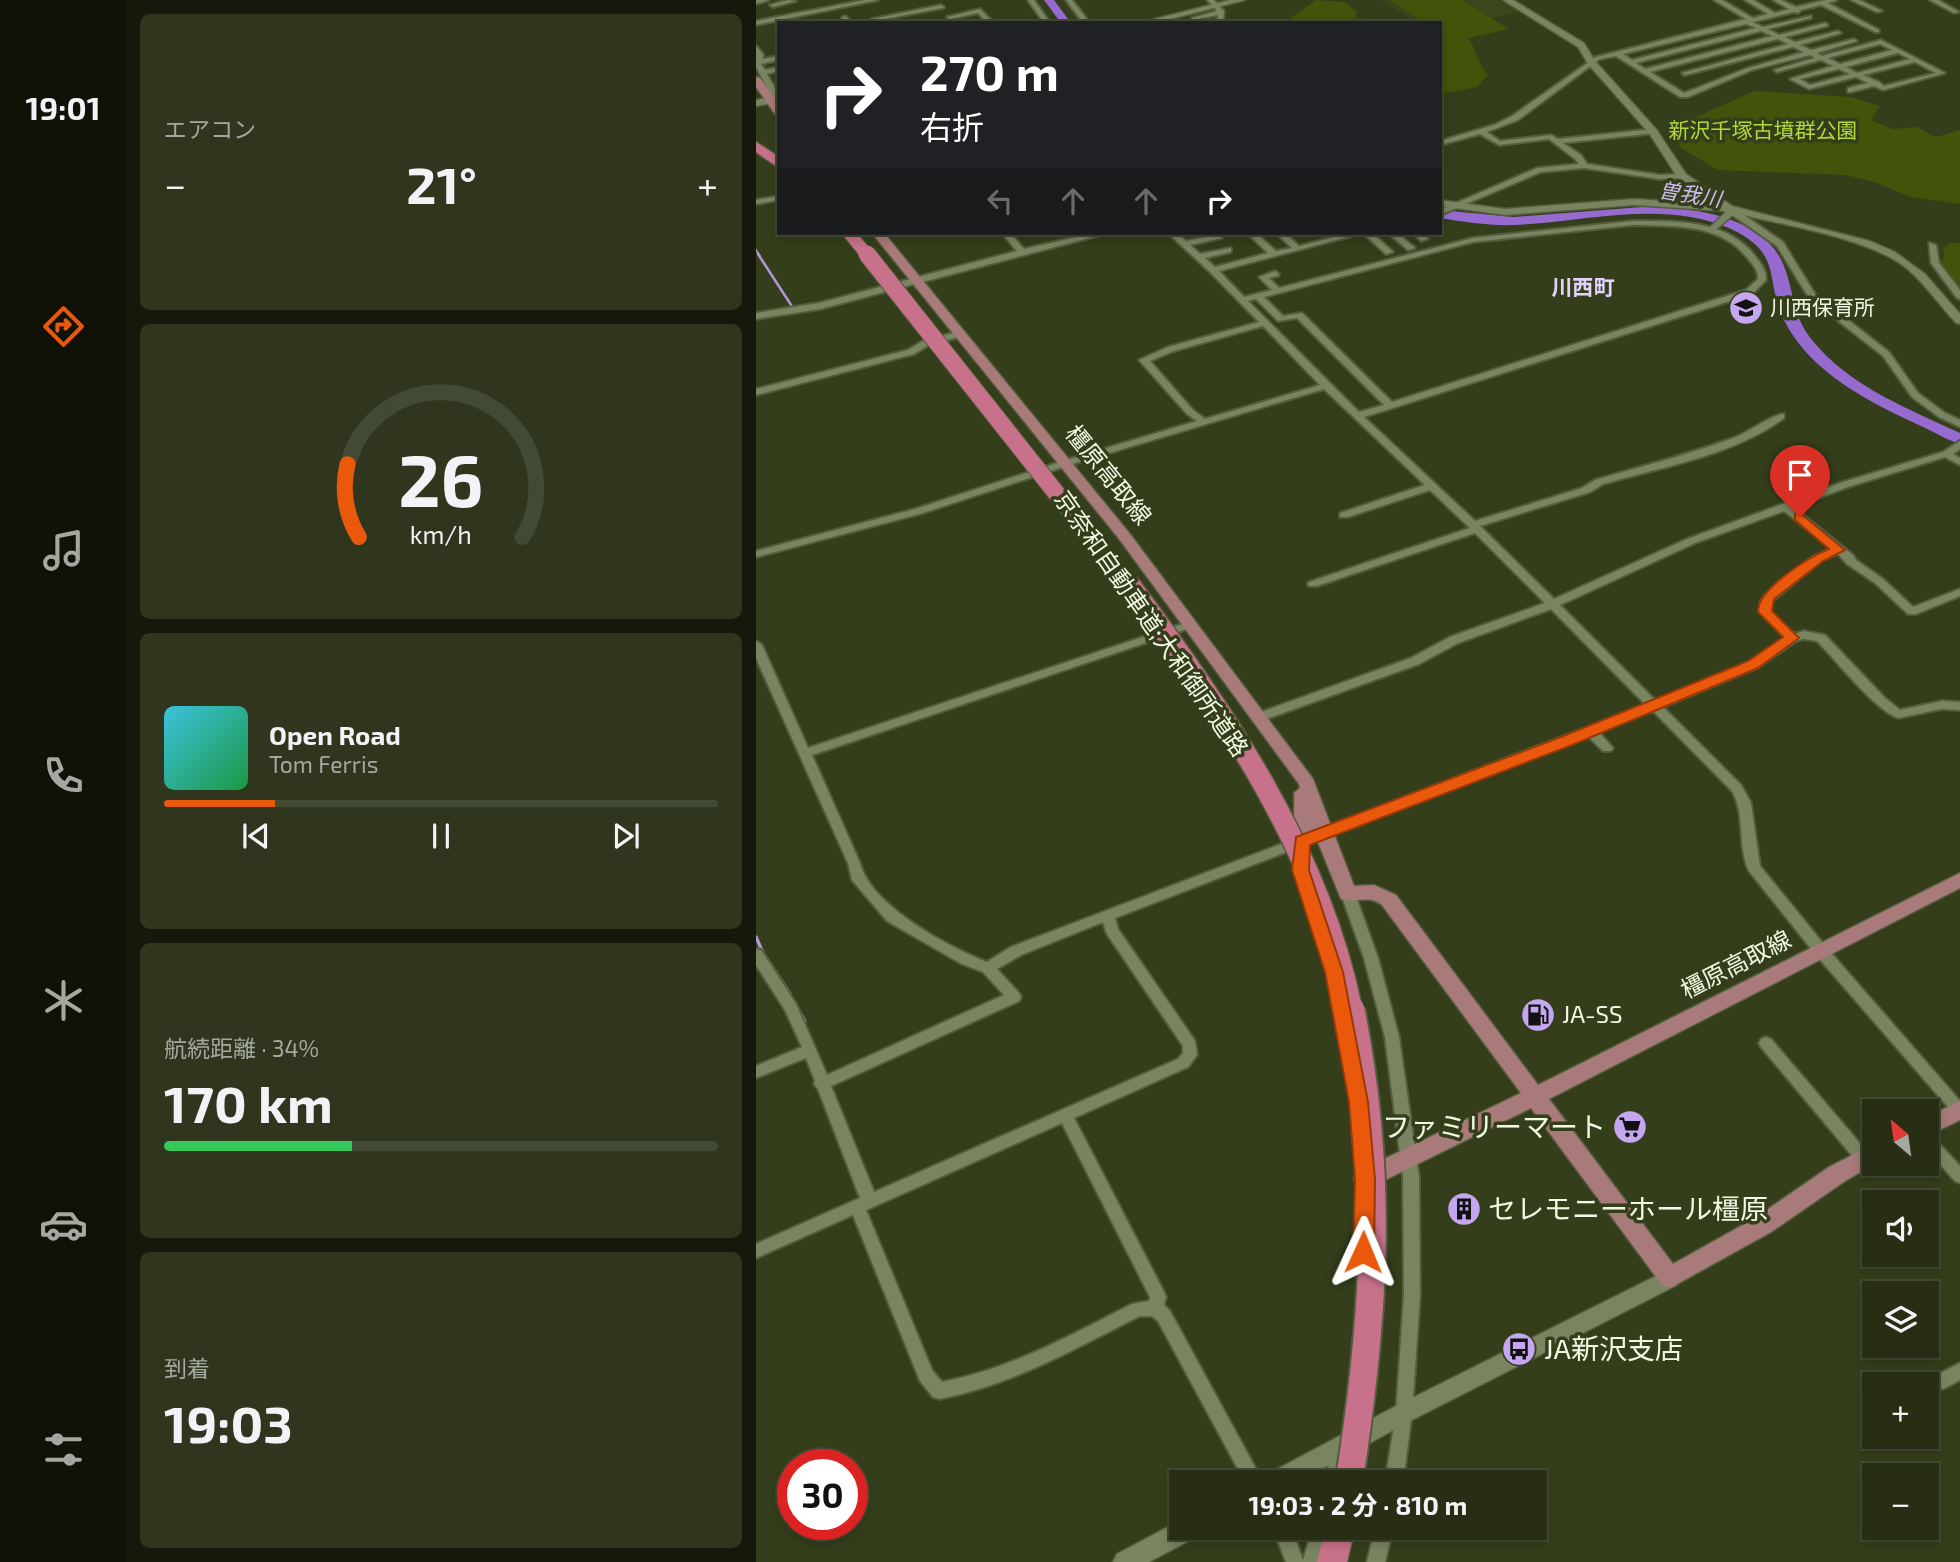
<!DOCTYPE html>
<html lang="ja">
<head>
<meta charset="utf-8">
<style>
	body { margin:0; font-family:"Exo 2","Noto Sans JP",sans-serif; background:#2f361d; color:#f1f3f6; height:100vh; display:flex; flex-direction:column; font-size:26px; white-space:nowrap }
	* { box-sizing:border-box; margin:0 }
	p { font-size:23px; color:#a4a8a0 }
	.icon { flex:none; width:38px; height:38px; fill:none; stroke:currentColor; stroke-width:2; stroke-linecap:round; stroke-linejoin:round }
	.map { position:relative; flex:1; overflow:hidden }
	.side { display:flex; flex-direction:column; gap:14px; padding:14px; background:#15190b; width:630px }
	.side>* { flex:none }
	.top-card { position:absolute; left:21px; top:21px; width:665px; height:214px; border-radius:0px; box-shadow:0 4px 10px #0003,0 0 0 2px #434a34; background:#202124; color:#fff; overflow:hidden }
	.needle { width:46px; rotate:331deg }
	.controls { position:absolute; left:1106px; top:1099px; display:grid; gap:14px }
	.controls a { display:grid; place-items:center; width:77px; height:77px; border-radius:0px; background:#272e14; box-shadow:0 4px 10px #0003,0 0 0 2px #434a34; font-size:35px }
	.speed { position:absolute; left:21px; top:1449px; display:flex; gap:14px; font-size:35px; font-weight:700; text-align:center }
	.speed>* { display:grid; place-content:center; width:91px; height:91px; border-radius:50%; background:#272e14; box-shadow:0 4px 10px #0003,0 0 0 2px #434a34; line-height:1 }
	.speed .limit { border:10px solid #d22; background:#fff; color:#111 }
	.pin { position:absolute; display:grid; place-items:center; width:60px; height:60px; color:#fff; margin:-72px -30px; border-radius:50% 50% 50% 0; rotate:-45deg; box-shadow:0 0 7px #0007 }
	.pin .icon { rotate:45deg }
	.me { position:absolute; width:77px; margin:-38px; rotate:1deg; stroke-linejoin:round; filter:drop-shadow(0 0 5px #0008) }
	.turn { display:flex; align-items:center; gap:24px; height:147px; padding:0 28px; font-size:32px }
	.turn .icon { width:91px; height:91px; stroke-width:2.5 }
	.turn b { display:block; font-size:49px; line-height:60px }
	.lanes { display:flex; align-items:center; height:66px; padding:0 28px; background:#0003; justify-content:center; gap:35px; direction:ltr }
	.lanes .off { opacity:.35 }
	.big { font-size:52px; font-weight:700; line-height:1.1 }
	.side .tile { flex:1; display:flex; flex-direction:column; justify-content:center; gap:10px; min-width:0; padding:0 24px; border-radius:10px; background:#2f361d }
	.side .dial { align-items:center; gap:0 }
	.dial svg { height:182px; overflow:visible; fill:none; stroke:#434a34; stroke-width:7; stroke-linecap:round; text-anchor:middle }
	.dial text { fill:#f1f3f6; stroke:none }
	.song { display:flex; align-items:center; gap:21px }
	.cover { width:84px; height:84px; border-radius:10px; background:linear-gradient(135deg,hsl(190 70% 55%),hsl(140 70% 35%)) }
	.played { height:7px; border-radius:4px; background:linear-gradient(90deg,#ea580c 20%,#434a34 20%) }
	.keys { display:flex; justify-content:space-around; direction:ltr }
	.heat { display:flex; justify-content:space-between; align-items:center; font-size:38px; direction:ltr }
	.charge { height:10px; border-radius:5px; background:linear-gradient(90deg,#34c759 34%,#434a34 0) }
	.trip { position:absolute; left:413px; top:1470px; width:378px; height:70px; border-radius:0px; background:#272e14; box-shadow:0 4px 10px #0003,0 0 0 2px #434a34; font-weight:700; line-height:70px; text-align:center }
	main { display:flex; flex:1; min-height:0 }
	.dock { display:flex; flex-direction:column; width:126px; justify-content:space-around; align-items:center; background:#101208; color:#a4a8a0 }
	.dock .icon { width:49px; height:49px }
	.dock .current { color:#ea580c }
	.dock b { font-size:32px; color:#f1f3f6 }
	.map>svg:first-child { display:block }
	.built { fill:#3a461b }
	.green { fill:#435309 }
	.lines { fill:none; stroke-linecap:round; stroke-linejoin:round }
	.stream-far3 { stroke:#b195d4; stroke-width:2 }
	.stream-far2 { stroke:#b195d4; stroke-width:2.5 }
	.stream-far1 { stroke:#b195d4; stroke-width:3.5 }
	.stream { stroke:#b195d4; stroke-width:4.5 }
	.river { fill:#966ace; fill-rule:evenodd }
	.street-casing { stroke:#535c3c; stroke-width:4 }
	.secondary-casing { stroke:#535c3c; stroke-width:3 }
	.primary-casing { stroke:#535c3c; stroke-width:3 }
	.highway-casing { stroke:#535c3c; stroke-width:3 }
	.street { fill:#798560; fill-rule:evenodd }
	.secondary { fill:#798560; fill-rule:evenodd }
	.primary { fill:#a87a79; fill-rule:evenodd }
	.highway { fill:#c7728a; fill-rule:evenodd }
	.highway-bridge-far3-casing { stroke:#535c3c; stroke-width:14; stroke-linecap:butt }
	.highway-bridge-far2-casing { stroke:#535c3c; stroke-width:19; stroke-linecap:butt }
	.highway-bridge-far1-casing { stroke:#535c3c; stroke-width:24; stroke-linecap:butt }
	.highway-bridge-casing { stroke:#535c3c; stroke-width:31; stroke-linecap:butt }
	.highway-bridge-far3 { stroke:#c7728a; stroke-width:12 }
	.highway-bridge-far2 { stroke:#c7728a; stroke-width:17 }
	.highway-bridge-far1 { stroke:#c7728a; stroke-width:21 }
	.highway-bridge { stroke:#c7728a; stroke-width:27 }
	.route { fill:#ea580c; stroke:#983908; stroke-width:2 }
	.labels { text-anchor:middle; stroke-width:7; stroke-linejoin:round; paint-order:stroke }
	.far-park-label { font-size:21px; fill:#b1d73a; stroke:#343e1b }
	.far-water-label { font-size:21px; font-style:italic; fill:#cebbed; stroke:#343e1b }
	.far-neighbourhood-label { font-size:21px; font-weight:bold; fill:#e2d2fd; stroke:#343e1b }
	.far-poi-label { font-size:21px; fill:#f1f8e3; stroke:#343e1b; text-anchor:start }
	.street-label { font-size:24px; fill:#f1f8e3; stroke:#343e1b }
	.poi-label { font-size:24px; fill:#f1f8e3; stroke:#343e1b; text-anchor:start }
	.near-poi-label { font-size:28px; fill:#f1f8e3; stroke:#343e1b; text-anchor:start }
</style>
</head>
<body>
<main>
<nav class="dock">
<b>19:01</b>
<svg class="icon current" aria-label="directions" viewBox="0 0 24 24"><path d="M12 3l9 9-9 9-9-9zM9 14v-3h6M13 9l2 2-2 2"/></svg>
<svg class="icon" aria-label="music" viewBox="0 0 24 24"><path d="M9 18V5l10-2v13"/><circle cx="6" cy="18" r="3"/><circle cx="16" cy="16" r="3"/></svg>
<svg class="icon" aria-label="phone" viewBox="0 0 24 24"><path d="M5 4h4l2 5-3 2q2 4 5 5l2-3 5 2v4C11 20 4 13 5 4z"/></svg>
<svg class="icon" aria-label="climate" viewBox="0 0 24 24"><path d="M12 3v18M4 7l16 10M4 17L20 7"/></svg>
<svg class="icon" aria-label="car" viewBox="0 0 24 24"><path d="M5 17H2v-5l4-1 3-4h7l3 4 3 1v5h-3M9 17h6M6 11h13"/><circle cx="7" cy="17" r="2"/><circle cx="17" cy="17" r="2"/></svg>
<svg class="icon" aria-label="filters" viewBox="0 0 24 24"><path d="M4 7h16M4 17h16"/><circle cx="9" cy="7" r="2"/><circle cx="15" cy="17" r="2"/></svg>
</nav>
<section class="side">
<div class="tile"><p>エアコン</p>
<div class="heat"><a>−</a><b class="big">21°</b><a>+</a></div>
</div>
<div class="tile dial"><svg viewBox="0 0 100 80">
<path d="M14 69A42 42 0 1 1 86 69"/>
<path d="M14 69A42 42 0 0 1 9 37" stroke="#ea580c"/>
<text x="50" y="56" font-size="32" font-weight="700">26</text>
<text x="50" y="72" font-size="11">km/h</text>
</svg></div>
<div class="tile">
<div class="song"><i class="cover"></i><div><b>Open Road</b><p>Tom Ferris</p></div></div>
<div class="played"></div>
<div class="keys"><svg class="icon" aria-label="previous" viewBox="0 0 24 24"><path d="M18 5L8 12l10 7zM5 5v14"/></svg><svg class="icon" aria-label="pause" viewBox="0 0 24 24"><path d="M8 5v14M16 5v14"/></svg><svg class="icon" aria-label="next" viewBox="0 0 24 24"><path d="M6 5l10 7-10 7zM19 5v14"/></svg></div>
</div>
<div class="tile"><p>航続距離 · 34%</p><b class="big">170 km</b><div class="charge"></div></div>
<div class="tile"><p>到着</p><b class="big">19:03</b></div>
</section>
<div class="map">
<svg width="1204" height="1562" viewBox="0 0 1204 1562">
	<rect width="100%" height="100%" fill="#343e1b"/>
	<path class="built" d="M624 0H746L765 12 736 18 753 29 684 36V23H662Z"/>
	<path class="green" d="M560 0 589 2 601 12 599 17 608 19 611 23H528Z
		M634 0H706L753 29 712 38C721 50 721 63 732 75L721 87 684 94V35H689L684 32V23H670Z
		M998 91 1096 97 1124 106 1115 120 1137 129 1161 127 1180 137 1204 130V204L1155 197 1121 183 1090 175 962 170 925 148 919 135 925 117 938 118Z
		M1194 243H1204V296L1182 269 1188 256 1187 248Z"/>
	<g class="lines">
		<path class="stream-far3" d="M0 250 4 256"/>
		<path class="stream-far2" d="M2 254 37 308 36 311"/>
		<path class="stream-far1" d="M0 937 7 953 34 994"/>
		<path class="stream" d="M42 1010 48 1021"/>
		<path class="river" d="M288 0H298L315 23H305Z
			M899 206C943 209 1010 218 1028 266 1041 301 1035 318 1063 348 1100 389 1155 410 1204 433V444C1191 440 1178 432 1165 426 1115 403 1054 373 1028 320 1008 279 1028 254 975 229 907 199 829 222 758 225 734 226 709 222 684 218V210L758 217Z"/>
		<g class="street-casing">
			<path id="street" d="M0 0H13L0 4Z
				M32 0 40 1 17 7 14 5Z
				M109 0H122L0 25V21Z
				M272 0H278L294 23H288Z
				M310 0H316L334 23H327Z
				M451 0H458L468 11 467 23H461L462 15 436 20V18L461 11Z
				M958 0H966L997 18 1012 14 989 0H997L1019 13 1033 9 1017 0H1025L1040 7 1070 0H1081L1072 3 1123 30V32H1119L1065 5 1045 10 1042 13 1038 12 997 22 1007 27 1055 16V18L1012 29 1023 35 1069 23 1072 25 1071 26 1029 37 1039 42 1082 31 1085 33 1044 45 1055 50 1098 39 1101 41 1061 53 1066 56 1125 40 1189 73 1127 90 1118 86 1095 92H1092V88L1112 83 1100 77 1053 89 1034 79 1077 66 1065 60 1021 72 1018 70 1059 58 1054 55 996 70 932 97H924L860 56 844 59 762 120 731 132 744 141 795 135 802 139 897 129 901 131 900 133 807 143 825 155 831 164 904 175 926 174 930 176 929 178 904 179 828 168 785 172 684 215V210L781 168 823 164 819 159 793 139 743 145 724 134 684 145V141L738 125 756 116 840 57 990 19ZM990 24 1000 28 876 60 867 54ZM1005 31 1016 36 889 69 880 63ZM1022 39 1032 44 926 73 929 75 1037 47 1048 52 992 68 928 93 894 72ZM1124 44 1136 50 1084 64 1072 58ZM1142 53 1154 59 1101 73 1090 67ZM1159 62 1180 73 1128 86 1123 82 1107 75ZM1083 69 1094 74 1054 85 1044 79Z
				M1095 0H1103L1126 11 1121 12Z
				M1174 0H1182L1203 12 1198 13Z
				M185 5 188 7 187 8 123 20 125 23H118L116 19Z
				M224 9 238 23H231L222 13 194 19 191 17Z
				M89 16 97 23H90L86 18Z
				M0 46 7 54V59L23 56V60L5 64 9 70 23 67V71L11 74 23 95 17 102 10 100 15 95 0 67Z
				M23 196V200L0 204V200Z
				M969 206H975L1027 242 1059 294 1133 352 1162 393 1189 413 1204 420V427L1183 417 1156 397 1127 356 1053 298 1021 246 969 210Z
				M877 221C919 221 971 219 999 256 1005 264 1010 269 1010 280L996 294 608 417 719 521 826 488 839 480C887 466 934 454 980 437 992 432 1020 413 1028 414V418C979 455 905 467 847 484L834 492 724 526 798 599 931 539 1087 482 1187 452 1204 441V449L1197 454 1204 458V465L1189 457 1095 486 1037 507 1097 555 1100 560 1127 579 1157 607 1204 589V596L1160 614H1152L1119 583 1091 564 1082 554 1066 560 1014 603V611L1038 634 1048 631 1069 635 1129 698 1144 710 1186 701 1204 702V710L1186 709 1142 718C1118 709 1081 661 1061 641L1048 639 1040 641 1001 668 907 707 985 785 995 803 1004 866 1070 947 1204 1101V1117L1199 1115 1060 955 993 871C981 846 990 816 976 791L897 711 843 732 857 748 855 751H847L832 736 359 918 362 929 439 1041 441 1055 432 1067 318 1118 408 1292 410 1297 408 1305 414 1311 507 1482H489L402 1321 396 1316H384C318 1349 256 1385 183 1399L177 1397 164 1381 97 1215 0 1258V1244L104 1198 62 1089 58 1084 59 1081 50 1058 0 1078V1066L46 1047 29 1010 0 965V949L5 950 40 1004 71 1075 248 995 227 972 206 964 131 921 96 880 92 863 0 658V641L6 645 52 748 429 623H437L439 625 437 627 56 755 104 863C114 905 192 947 231 962L255 947 890 705 795 609 702 643 663 664 505 721H497L495 718 497 715 655 658 694 637 789 603 719 533 561 586H553L552 584 553 582 714 528 674 490 592 517H584V513L669 485 568 389 313 465 167 513 0 557V551L159 509 307 461 441 421 431 414 383 360 412 347 503 322 454 272 412 233H421L430 241 466 234V238L434 245 444 254 475 248V252L449 258 459 267 512 253 491 233H500L520 251 536 248 520 233H529L543 246 594 233H616L637 252 630 254 607 233 463 271 488 297 516 290 503 277 519 271 523 274 522 276 513 278 523 288 717 238ZM877 225C918 226 966 223 993 260 999 267 1002 271 1002 279L990 290 636 402 546 313 527 316 508 297 717 242ZM500 299 522 321 541 318 628 405 603 412 492 301ZM507 326 564 385 449 419 437 410 394 361 418 351ZM1028 511 1076 549 1058 556 1009 595 1004 603V612L1029 638 993 662 900 701 804 605 939 543ZM347 922 351 934 427 1046V1053L422 1059 118 1192 75 1086 263 1001 265 997 263 993 241 969 265 955ZM306 1123 394 1297 393 1301 376 1304C315 1335 255 1369 186 1382L176 1370 110 1210Z
				M246 233H254L268 249 338 233H352L64 309 0 319V313L63 303 261 251Z
				M632 233H641L659 248 652 250Z
				M657 233H666L672 239 665 241Z
				M1173 243 1180 245 1183 263 1204 290V299L1201 298 1175 263Z
				M204 331 207 332V336L173 345 158 354 0 395V389L152 350 167 341Z
				M592 889 597 891 599 894 622 958 643 1037 663 1177 664 1295 656 1413 647 1482H629L640 1413 648 1295 647 1177 629 1037 608 958 585 894 587 891Z
				M1010 1037 1015 1039 1113 1154 1116 1159 1113 1164 1108 1165 1103 1164 1005 1047 1003 1043 1005 1039Z
				M1171 1134 1176 1136 1204 1166V1183L1199 1181 1171 1150Z
				M1204 1363V1380L1187 1389 1181 1387 1179 1381 1181 1375Z
				M585 1437 591 1439 594 1445 587 1482H569L579 1439Z
				M528 1470 558 1476 561 1482H521L519 1479 522 1473Z
				M517 1528H535L547 1560 557 1528H575L565 1562H530Z
				M619 1528H637L629 1562H611Z"/>
		</g>
		<g class="secondary-casing">
			<path id="secondary" d="M474 0H489L399 23H383Z
				M747 0H757L828 43 839 61 900 129 930 174 976 206 1114 241 1139 252 1169 274 1204 314V324L1200 323C1183 305 1169 283 1149 267 1112 238 1026 225 979 213L956 233 951 230 969 213 968 211 878 205 749 215 684 206V200L749 209 878 199 960 204 922 178 893 133 832 64 822 47Z
				M23 96V102L0 106V100Z
				M914 1269 921 1271 924 1278 921 1285 656 1420 542 1482H509L512 1474 640 1406Z
				M425 1520V1528H445L442 1536 393 1562H357L361 1554Z"/>
		</g>
		<g class="primary-casing">
			<path id="primary" d="M0 77 4 78 23 104V115L19 114 0 87Z
				M116 233H128L374 534 557 779 598 886 618 885 640 895 782 1085 1204 873V888L793 1099 917 1264 999 1218 1073 1167 1118 1144V1164L1089 1181 1015 1232 914 1288 906 1285 775 1108 617 1186 609 1188 601 1186 598 1179 601 1172 765 1093 626 905C611 894 601 904 585 899L557 830 552 846H540C536 839 539 805 538 793L544 788 543 784 364 540Z
				M1204 1101V1120L1171 1136V1117Z"/>
		</g>
		<g class="highway-casing">
			<path id="highway" d="M0 142 23 157V168L0 152Z
				M569 1528H599L591 1562H561Z"/>
		</g>
		<use href="#street" class="street"/>
		<use href="#secondary" class="secondary"/>
		<use href="#primary" class="primary"/>
		<use href="#highway" class="highway"/>
		<g class="highway-bridge-far3-casing">
			<path id="highway-bridge-far3" d="M93 233 112 256"/>
		</g>
		<g class="highway-bridge-far2-casing">
			<path id="highway-bridge-far2" d="M111 254 373 585"/>
		</g>
		<g class="highway-bridge-far1-casing">
			<path id="highway-bridge-far1" d="M372 583C468 711 564 851 596 1011"/>
		</g>
		<g class="highway-bridge-casing">
			<path id="highway-bridge" d="M593 1482C619 1316 628 1176 595 1010"/>
		</g>
		<use href="#highway-bridge-far3" class="highway-bridge-far3"/>
		<use href="#highway-bridge-far2" class="highway-bridge-far2"/>
		<use href="#highway-bridge-far1" class="highway-bridge-far1"/>
		<use href="#highway-bridge" class="highway-bridge"/>
	</g>
	<path class="route" d="M1044 513 1089 550 1067 561 1018 599 1016 611 1043 638 1002 668 816 745 554 845 553 870 587 972 612 1102 619 1179 618 1252 615 1258 607 1261 600 1258 597 1252 599 1179 593 1102 569 972 536 870 540 837 805 737 992 661 1027 637 1002 612C1001 589 1053 557 1073 549L1039 520V514Z"/>
	<defs>
		<g id="school-disc" transform="scale(1.75)"><circle r="9.5" fill="#c5a7f1" stroke="#343e1b"/><path d="M0-5L7-2L0 1L-7-2ZM-4 1L0 2.5L4 1V4Q0 6-4 4Z" fill="#111"/></g>
		<g id="fuel-disc" transform="scale(1.75)"><circle r="9.5" fill="#c5a7f1" stroke="#343e1b"/><path d="M-5.5-6h7V0h2V4h1.3V-2.5L3-4.5l.8-.8L6-3V5H2.5V1h-1V6h-7ZM-4.2-4.7v3.2H.2V-4.7Z" fill="#111"/></g>
		<g id="supermarket-disc" transform="scale(1.75)"><circle r="9.5" fill="#c5a7f1" stroke="#343e1b"/><path d="M-6-5.5h2.5l.6 2H6L4.5 2H-2.5L-4.4-4H-6ZM-1.5 3.2a1.3 1.3 0 1 0 .1 0ZM3 3.2a1.3 1.3 0 1 0 .1 0Z" fill="#111"/></g>
		<g id="building-disc" transform="scale(1.75)"><circle r="9.5" fill="#c5a7f1" stroke="#343e1b"/><path d="M-4-6H4V6H1V3H-1V6H-4ZM-2.5-4.3h1.7v1.8h-1.7ZM.8-4.3h1.7v1.8H.8ZM-2.5-1h1.7V.8h-1.7ZM.8-1h1.7V.8H.8Z" fill="#111"/></g>
		<g id="bus-disc" transform="scale(1.75)"><circle r="9.5" fill="#c5a7f1" stroke="#343e1b"/><path d="M-5-6H5V4H4V6H2V4H-2V6H-4V4H-5ZM-3.5-4V0h7V-4ZM-3.5 1.2v1.5H-2V1.2ZM2 1.2v1.5H3.5V1.2Z" fill="#111"/></g>
	</defs>
	<g fill-rule="evenodd">
		<use href="#school-disc" x="990" y="308"/>
		<use href="#fuel-disc" x="782" y="1015"/>
		<use href="#supermarket-disc" x="874" y="1127"/>
		<use href="#building-disc" x="708" y="1209"/>
		<use href="#bus-disc" x="763" y="1349"/>
	</g>
	<g class="labels">
		<g class="far-park-label">
			<text x="1007" y="138">新沢千塚古墳群公園</text>
		</g>
		<g class="far-water-label">
			<text transform="translate(934 195) rotate(9)" y="7">曽我川</text>
		</g>
		<g class="far-neighbourhood-label">
			<text x="827" y="295">川西町</text>
		</g>
		<g class="far-poi-label">
			<text x="1014" y="315">川西保育所</text>
		</g>
		<g class="street-label">
			<text transform="translate(352 475) rotate(51)" y="8">橿原高取線</text>
			<text transform="translate(395 624) rotate(55)" y="8">京奈和自動車道;大和御所道路</text>
			<text transform="translate(980 965) rotate(-27)" y="8">橿原高取線</text>
		</g>
		<g class="poi-label">
			<text x="806" y="1023">JA-SS</text>
		</g>
		<g class="near-poi-label">
			<text x="850" y="1137" text-anchor="end">ファミリーマート</text>
			<text x="732" y="1219">セレモニーホール橿原</text>
			<text x="788" y="1359">JA新沢支店</text>
		</g>
	</g>
</svg>
<div class="controls">
<a><svg class="needle" viewBox="-14 -14 28 28"><path d="M0-13l5 13h-10z" fill="#e53935"/><path d="M0 13l5-13h-10z" fill="#a4a8a0"/></svg></a>
<a><svg class="icon" aria-label="sound" viewBox="0 0 24 24"><path d="M4 9h4l5-4v14l-5-4H4zM17 9q2 3 0 6"/></svg></a>
<a><svg class="icon" aria-label="layers" viewBox="0 0 24 24"><path d="M12 4l9 5-9 5-9-5zM3 14l9 5 9-5"/></svg></a>
<a>+</a>
<a>−</a>
</div>
<div class="speed"><div class="limit">30</div></div>
<div class="pin" style="left:1044px;top:517px;background:#d93025"><svg class="icon" aria-label="arrive" viewBox="0 0 24 24"><path d="M6 21V4h12l-3 4 3 4H6"/></svg></div>
<svg class="me" style="left:607px;top:1252px" viewBox="-20 -20 40 40"><path d="M0-17L14 15 0 8-14 15z" fill="#ea580c" stroke="#fff" stroke-width="4"/></svg>
<div class="trip">19:03 · 2 分 · 810 m</div>
<div class="top-card">
<div class="turn"><svg class="icon" aria-label="right" viewBox="0 0 24 24"><path d="M7 20v-9h11M14 6l5 5-5 5"/></svg><div><b>270 m</b>右折</div></div>
<div class="lanes"><svg class="icon off" aria-label="left" viewBox="0 0 24 24"><path d="M17 20v-9H6M10 6l-5 5 5 5"/></svg><svg class="icon off" aria-label="ahead" viewBox="0 0 24 24"><path d="M12 20V5M6 11l6-6 6 6"/></svg><svg class="icon off" aria-label="ahead" viewBox="0 0 24 24"><path d="M12 20V5M6 11l6-6 6 6"/></svg><svg class="icon" aria-label="right" viewBox="0 0 24 24"><path d="M7 20v-9h11M14 6l5 5-5 5"/></svg></div>
</div>
</div>
</main>
</body>
</html>
